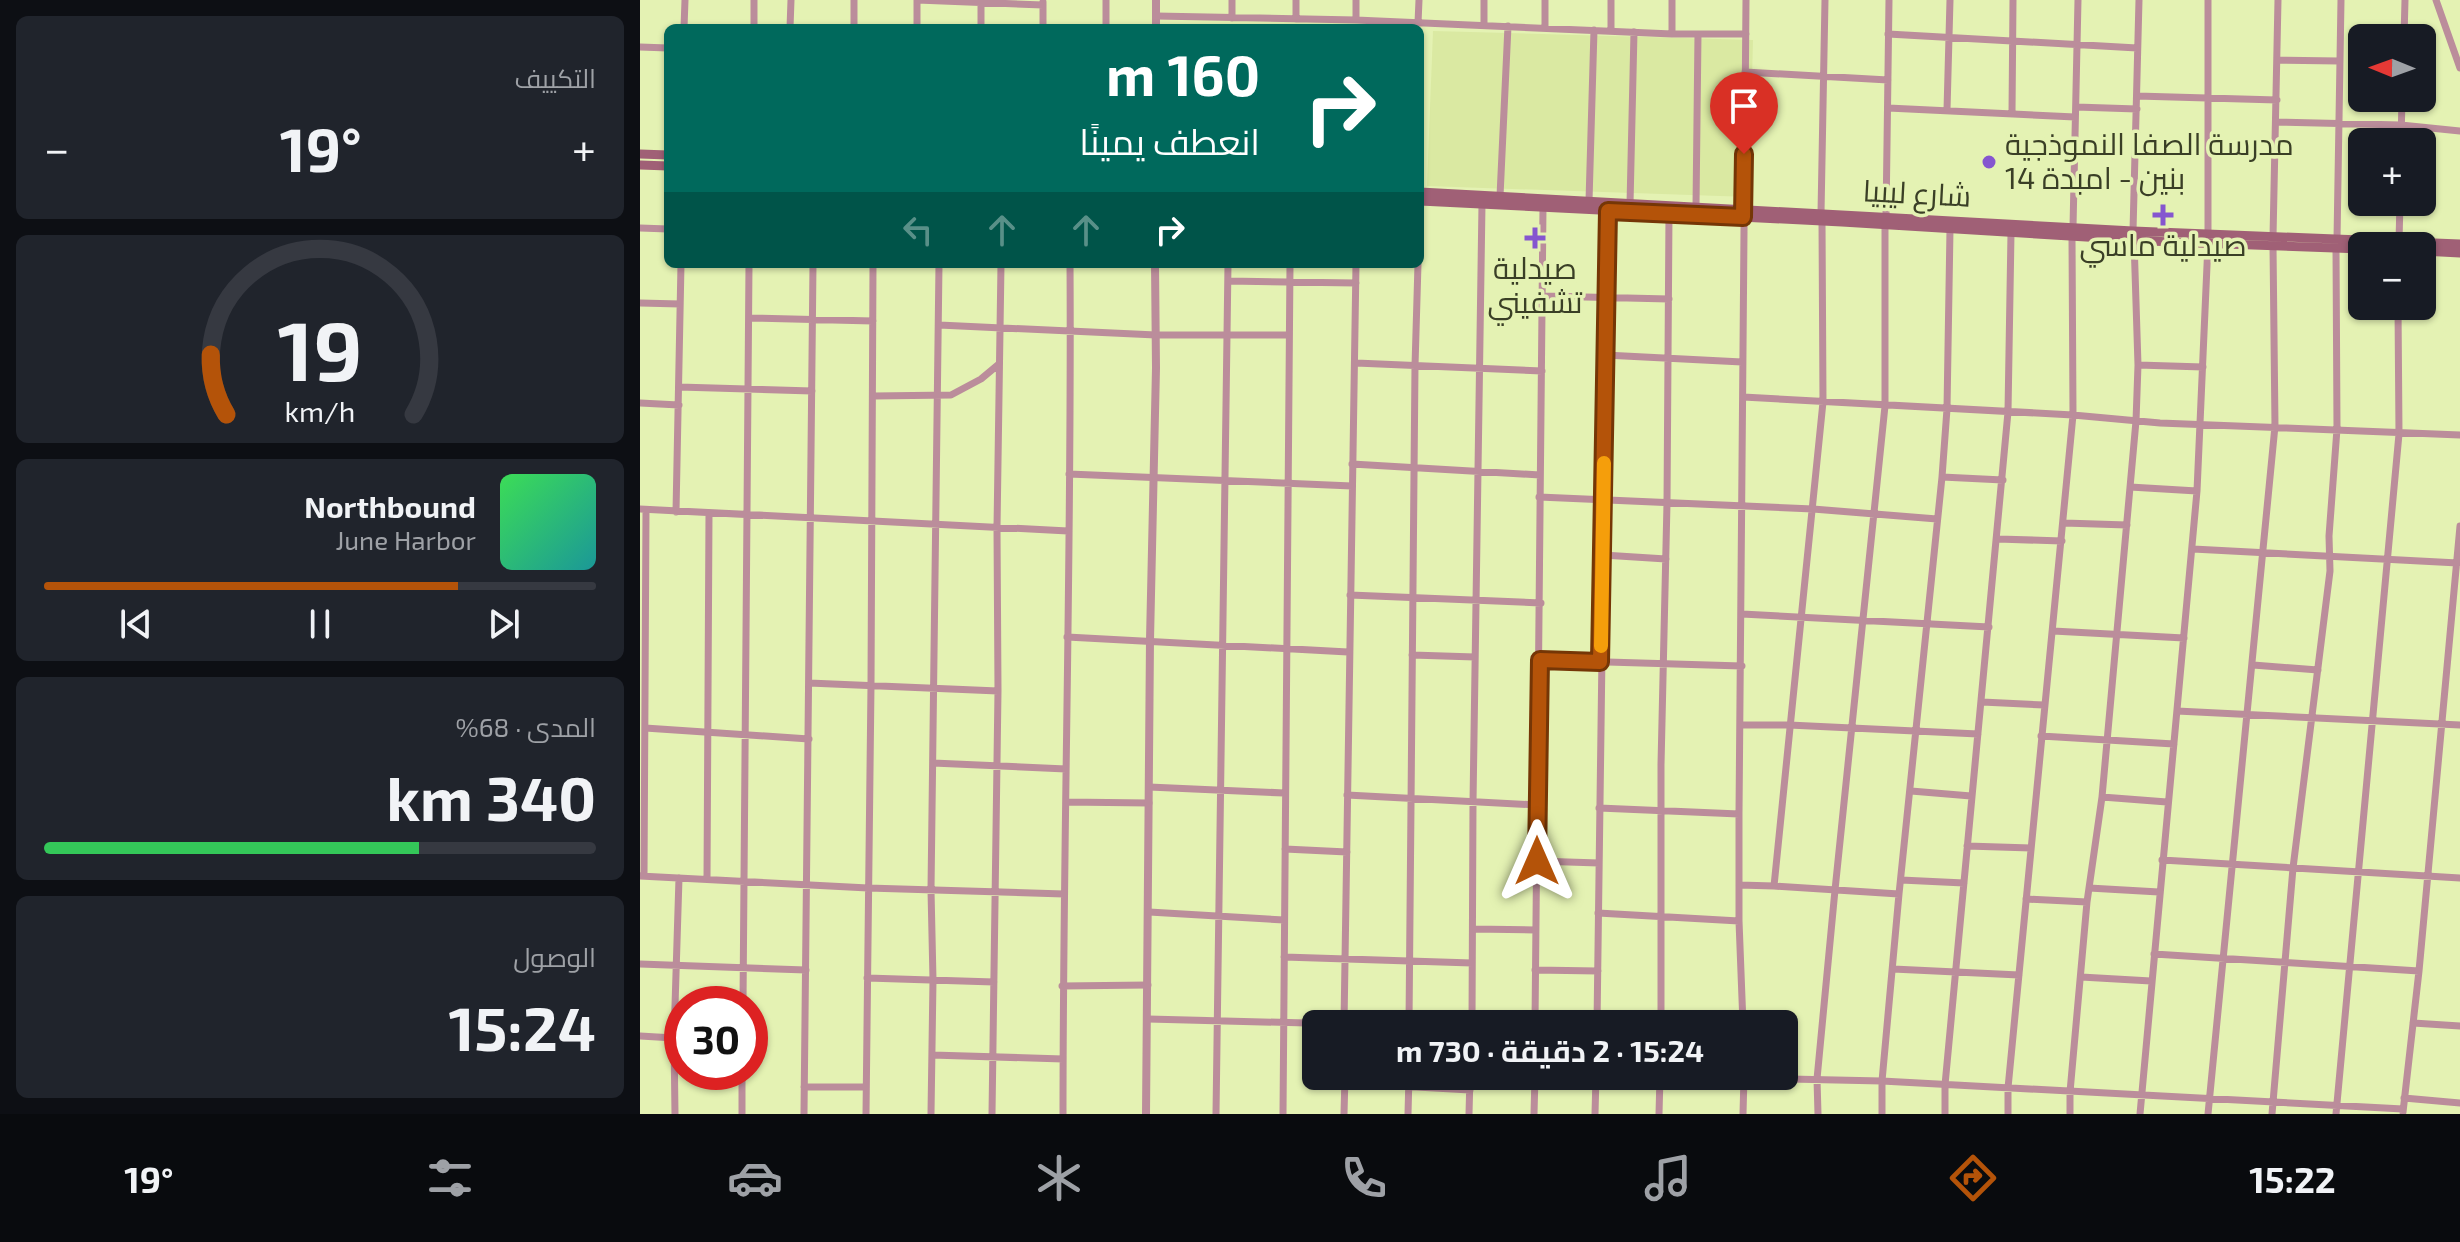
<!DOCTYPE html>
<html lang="ar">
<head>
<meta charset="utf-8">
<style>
	body { margin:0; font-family:"Exo 2",Cairo,sans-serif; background:#20242c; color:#f1f3f6; direction:rtl; height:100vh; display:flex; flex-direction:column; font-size:30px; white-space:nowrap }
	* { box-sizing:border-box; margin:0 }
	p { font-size:26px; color:#9ea1a6 }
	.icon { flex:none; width:44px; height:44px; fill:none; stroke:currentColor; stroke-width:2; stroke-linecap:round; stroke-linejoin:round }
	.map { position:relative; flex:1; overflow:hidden; direction:ltr }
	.details { display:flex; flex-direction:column; gap:16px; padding:16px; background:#0d0f14; width:640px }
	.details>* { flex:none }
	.banner { position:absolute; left:24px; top:24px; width:760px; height:244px; border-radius:12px; box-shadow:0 2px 6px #0004; direction:rtl; background:#00695c; color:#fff; overflow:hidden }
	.needle { width:52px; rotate:271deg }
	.buttons { position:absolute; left:1708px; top:24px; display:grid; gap:16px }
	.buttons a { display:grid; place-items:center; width:88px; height:88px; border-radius:12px; background:#171b24; box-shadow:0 2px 6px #0004; font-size:40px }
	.speed { position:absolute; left:24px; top:986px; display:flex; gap:16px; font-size:40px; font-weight:700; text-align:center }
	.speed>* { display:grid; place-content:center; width:104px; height:104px; border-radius:50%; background:#171b24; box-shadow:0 2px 6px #0004; line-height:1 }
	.speed .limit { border:12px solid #d22; background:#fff; color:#111 }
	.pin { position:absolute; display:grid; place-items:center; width:68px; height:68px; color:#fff; margin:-82px -34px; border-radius:50% 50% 50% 0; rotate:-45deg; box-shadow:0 0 8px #0007 }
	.pin .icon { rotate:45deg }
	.me { position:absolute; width:88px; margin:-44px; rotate:0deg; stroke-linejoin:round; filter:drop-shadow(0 0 6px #0008) }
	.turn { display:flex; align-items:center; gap:28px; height:168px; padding:0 32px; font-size:36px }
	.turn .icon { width:104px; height:104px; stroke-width:2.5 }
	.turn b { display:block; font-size:56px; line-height:68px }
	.lanes { display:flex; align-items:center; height:76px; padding:0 32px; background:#0003; justify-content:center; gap:40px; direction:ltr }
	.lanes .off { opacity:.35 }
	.big { font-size:60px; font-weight:700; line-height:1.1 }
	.details .tile { flex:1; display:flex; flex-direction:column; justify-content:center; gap:12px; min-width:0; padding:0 28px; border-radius:12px; background:#20242c }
	.details .dial { align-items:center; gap:0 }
	.dial svg { height:208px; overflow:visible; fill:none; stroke:#363941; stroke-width:7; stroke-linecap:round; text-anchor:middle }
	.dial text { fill:#f1f3f6; stroke:none }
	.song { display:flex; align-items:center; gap:24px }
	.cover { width:96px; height:96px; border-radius:12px; background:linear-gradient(135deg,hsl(130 70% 55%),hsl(180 70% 35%)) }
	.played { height:8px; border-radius:4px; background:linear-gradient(90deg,#b45309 75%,#363941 75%) }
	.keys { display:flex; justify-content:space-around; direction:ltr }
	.heat { display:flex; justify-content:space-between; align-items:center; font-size:44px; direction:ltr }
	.charge { height:12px; border-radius:6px; background:linear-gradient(90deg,#34c759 68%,#363941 0) }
	.trip { position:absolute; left:662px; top:1010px; width:496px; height:80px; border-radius:12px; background:#171b24; box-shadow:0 2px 6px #0004; font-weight:700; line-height:80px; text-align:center; direction:rtl }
	.tab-bar { display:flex; height:128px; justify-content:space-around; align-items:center; background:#090b0e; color:#9ea1a6 }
	.tab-bar .icon { width:56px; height:56px }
	.tab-bar .selected { color:#b45309 }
	.tab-bar b { font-size:36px; color:#f1f3f6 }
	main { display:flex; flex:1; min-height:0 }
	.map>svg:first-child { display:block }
	.built { fill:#dae9a2 }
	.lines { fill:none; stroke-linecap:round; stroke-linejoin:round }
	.minor { stroke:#bb8d9b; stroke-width:7 }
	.tertiary { stroke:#bb8d9b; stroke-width:8 }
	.secondary { stroke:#a06076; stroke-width:9 }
	.route-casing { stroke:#753606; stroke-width:20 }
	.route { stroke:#b45309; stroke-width:14 }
	.slow { stroke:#f59e0b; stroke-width:14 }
	.poi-dot { fill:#8556cf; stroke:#e4f2b3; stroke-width:3 }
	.labels { text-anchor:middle; stroke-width:7; stroke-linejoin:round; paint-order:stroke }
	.poi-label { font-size:30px; fill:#3a3f26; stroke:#e4f2b3 }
	.street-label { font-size:30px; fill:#3a3f26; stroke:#e4f2b3 }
</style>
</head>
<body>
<main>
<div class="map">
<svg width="1820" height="1114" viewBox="0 0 1820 1114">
	<rect width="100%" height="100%" fill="#e4f2b3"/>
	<path class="built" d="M793 31 1113 40 1109 197 787 186Z"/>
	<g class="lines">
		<path class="minor" d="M214 0V28
			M277 0 403 5
			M971 0V31
			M1796 0 1820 68
			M516 16 716 20 1032 34H1106
			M592 18V0
			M656 19V0
			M716 20V0
			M778 23 779 0
			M844 25V0
			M905 27V0
			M44 28 45 0
			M114 28V0
			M150 28 151 0
			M277 28V0
			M341 28V2
			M403 28V2
			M466 28V0
			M1032 34V0
			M1248 34 1497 48
			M1764 38 1765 0
			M0 47 28 48
			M1637 60 1699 61
			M1105 72 1248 80
			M1497 96 1637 100
			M1436 107 1497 109
			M1248 108 1435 117
			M1307 110 1310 0
			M1372 113 1373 0
			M1637 122 1761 125 1820 131
			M1761 142 1762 98
			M860 196 868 26
			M949 201 954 30
			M990 204 994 32
			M1056 206 1058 34
			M1181 213 1185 0
			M780 216 781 198
			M1246 217 1249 0
			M1182 221 1183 402 1134 886 1259 894
			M1433 227 1438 0
			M0 228 28 229
			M1493 231 1499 0
			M1633 237 1638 0
			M1697 239 1701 0
			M1759 241 1760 202
			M588 281 716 283
			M903 296 1029 299
			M0 303 40 304
			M109 318 233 321
			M299 325 516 335H649
			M965 355 1102 362
			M716 363 902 371
			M1498 365 1563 367
			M39 387 172 391
			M234 396 311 395 341 379 359 364
			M1103 397 1433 415 1520 423 1820 435
			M0 403 39 405
			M712 464 900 475
			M429 474 712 486
			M1302 477 1363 480
			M1490 487 1557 491
			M899 497 1173 509 1297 519
			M0 509 428 531
			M36 512 41 264
			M1424 523 1487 525
			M1358 539 1422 541
			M1553 549 1818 563
			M963 555 1026 559
			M710 595 901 603
			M1102 614 1349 627
			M1413 631 1544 638
			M427 637 708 652
			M772 655 835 657
			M900 660 1102 666
			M1613 665 1678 670
			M169 683 358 691
			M1342 702 1404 705
			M1537 711 1820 725
			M1101 725H1149L1338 734
			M5 728 169 739
			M1401 736 1534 744
			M293 763 426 769
			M509 787 644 793
			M1271 791 1331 796
			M707 795 897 805
			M1462 797 1527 802
			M426 802 509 803
			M959 808 1099 814
			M1327 846 1391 848
			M645 849 707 852
			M1522 860 1820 878
			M897 861 959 863
			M0 876 228 888 424 894
			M4 876 6 510
			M67 879 69 513
			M1261 880 1324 883
			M1099 885 1134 886
			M1449 888 1519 892
			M1386 899 1447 902
			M509 912 644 920
			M958 913 1099 921
			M833 929 895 930
			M1514 954 1779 971
			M644 957 832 963
			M0 964 166 970
			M1253 969 1379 975
			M895 970 958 971
			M1441 977 1511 981
			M227 978 354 982
			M422 986 508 985
			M103 1004 109 264
			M508 1019 704 1024
			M1773 1023 1820 1026
			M704 1024 716 264
			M769 1024 775 366 778 264
			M832 1024 833 803 842 204
			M895 1024 903 207
			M957 1024 968 211
			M1021 1024V765L1027 503 1029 213
			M1103 1024 1099 921V814L1106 0
			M0 1036 34 1038
			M292 1055 423 1059
			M1104 1078 1242 1081 1763 1109
			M705 1083 830 1090
			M164 1087H226
			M1764 1098 1820 1103
			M1763 1112 1779 971 1820 526
			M35 1114 34 1038 39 878
			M102 1114V1072
			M164 1114 173 264
			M226 1114 231 685 233 264
			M291 1114 293 980 291 890 299 264
			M352 1114 358 691 357 528 361 264
			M423 1114C423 831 432 547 430 264
			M576 1114 588 264
			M643 1114 650 264
			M704 1114 705 1076
			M768 1114 769 1076
			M829 1114 830 1076
			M894 1114 895 1076
			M955 1114 956 1076
			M1019 1114 1020 1076
			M1103 1114 1104 1076
			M1178 1114 1177 1079 1195 890 1245 406V225
			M1242 1114V1081L1259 894 1302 477 1307 409 1310 229
			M1305 1114V1085L1368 412 1371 233
			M1368 1114V1088L1433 415 1432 237
			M1430 1114V1092L1447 902 1462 797 1496 421 1498 365 1494 240
			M1500 1114 1557 491 1568 243V0
			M1568 1114 1635 426 1633 245
			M1632 1114 1653 868 1690 571 1689 536 1697 429 1696 248
			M1696 1114 1759 434 1758 306"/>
		<path class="tertiary" d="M516 28V0
			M506 1114 510 640 516 368 515 264"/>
		<path class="secondary" d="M0 154 28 155
			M0 165 28 166
			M780 192 1493 231 1820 244
			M780 201 1202 222 1529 242 1722 249
			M1782 251 1820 253"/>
	</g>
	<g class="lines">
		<g class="route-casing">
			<path id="route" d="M897 861 900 660 960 662 968 211 1103 217 1104 154"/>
		</g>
		<use href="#route" class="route"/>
		<path class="slow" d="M961 646 964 463"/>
	</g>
	<g class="poi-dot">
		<circle cx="1349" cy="162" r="8"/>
		<path d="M1519 203h8v8h8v8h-8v8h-8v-8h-8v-8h8z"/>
		<path d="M891 226h8v8h8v8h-8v8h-8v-8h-8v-8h8z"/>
	</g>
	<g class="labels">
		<g class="poi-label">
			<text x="1365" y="155" text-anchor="start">مدرسة الصفا النموذجية<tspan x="1365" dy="34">بنين - امبدة 14</tspan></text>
			<text x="1523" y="256">صيدلية ماسي</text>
			<text x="895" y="279">صيدلية<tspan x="895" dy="34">تشفيني</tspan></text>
		</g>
		<g class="street-label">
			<text transform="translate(1277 194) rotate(3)" y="10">شارع ليبيا</text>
		</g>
	</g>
</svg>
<div class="buttons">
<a><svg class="needle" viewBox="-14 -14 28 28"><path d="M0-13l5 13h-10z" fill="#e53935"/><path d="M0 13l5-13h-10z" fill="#9ea1a6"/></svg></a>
<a>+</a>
<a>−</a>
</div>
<div class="speed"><div class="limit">30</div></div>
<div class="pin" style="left:1104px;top:154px;background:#d93025"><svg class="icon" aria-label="arrive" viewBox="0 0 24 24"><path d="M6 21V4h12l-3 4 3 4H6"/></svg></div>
<svg class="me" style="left:897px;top:861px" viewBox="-20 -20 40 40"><path d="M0-17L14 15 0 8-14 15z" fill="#b45309" stroke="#fff" stroke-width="4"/></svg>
<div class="trip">15:24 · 2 دقيقة · 730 m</div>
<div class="banner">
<div class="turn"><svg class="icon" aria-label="right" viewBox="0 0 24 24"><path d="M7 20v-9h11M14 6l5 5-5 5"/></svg><div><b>160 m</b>انعطف يمينًا</div></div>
<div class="lanes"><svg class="icon off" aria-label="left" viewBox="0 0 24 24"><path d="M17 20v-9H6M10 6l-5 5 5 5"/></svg><svg class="icon off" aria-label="ahead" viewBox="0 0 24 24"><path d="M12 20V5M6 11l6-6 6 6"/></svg><svg class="icon off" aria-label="ahead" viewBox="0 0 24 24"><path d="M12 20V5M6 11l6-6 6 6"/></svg><svg class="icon" aria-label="right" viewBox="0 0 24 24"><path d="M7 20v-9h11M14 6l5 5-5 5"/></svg></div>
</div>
</div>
<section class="details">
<div class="tile"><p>التكييف</p>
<div class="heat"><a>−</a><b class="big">19°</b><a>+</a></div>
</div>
<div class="tile dial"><svg viewBox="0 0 100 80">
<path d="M14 69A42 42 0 1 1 86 69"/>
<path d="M14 69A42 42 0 0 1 8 46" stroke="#b45309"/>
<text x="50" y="56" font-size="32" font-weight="700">19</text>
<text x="50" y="72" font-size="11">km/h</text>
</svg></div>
<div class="tile">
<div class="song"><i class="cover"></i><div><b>Northbound</b><p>June Harbor</p></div></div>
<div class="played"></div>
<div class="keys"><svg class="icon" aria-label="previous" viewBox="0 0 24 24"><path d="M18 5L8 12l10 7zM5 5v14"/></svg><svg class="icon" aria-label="pause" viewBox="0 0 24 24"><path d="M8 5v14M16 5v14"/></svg><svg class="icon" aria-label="next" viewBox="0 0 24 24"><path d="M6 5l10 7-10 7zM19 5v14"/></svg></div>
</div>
<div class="tile"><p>المدى · 68%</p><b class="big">340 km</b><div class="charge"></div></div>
<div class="tile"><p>الوصول</p><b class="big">15:24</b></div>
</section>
</main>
<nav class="tab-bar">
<b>15:22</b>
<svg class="icon selected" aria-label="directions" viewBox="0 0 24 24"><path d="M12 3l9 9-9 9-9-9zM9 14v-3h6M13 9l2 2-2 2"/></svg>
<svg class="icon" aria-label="music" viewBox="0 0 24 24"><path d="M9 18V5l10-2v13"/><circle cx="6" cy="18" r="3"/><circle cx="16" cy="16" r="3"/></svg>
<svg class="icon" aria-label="phone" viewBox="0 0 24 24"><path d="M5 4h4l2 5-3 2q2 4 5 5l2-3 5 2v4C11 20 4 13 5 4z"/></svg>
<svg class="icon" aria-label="climate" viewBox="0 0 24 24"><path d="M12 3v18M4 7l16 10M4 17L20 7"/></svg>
<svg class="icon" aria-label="car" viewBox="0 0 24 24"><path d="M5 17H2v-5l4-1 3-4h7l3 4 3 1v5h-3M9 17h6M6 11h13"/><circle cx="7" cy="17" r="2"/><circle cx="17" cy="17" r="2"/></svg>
<svg class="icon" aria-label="filters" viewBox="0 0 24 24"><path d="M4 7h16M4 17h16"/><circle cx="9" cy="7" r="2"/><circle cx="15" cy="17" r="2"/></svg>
<b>19°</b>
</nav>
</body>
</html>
